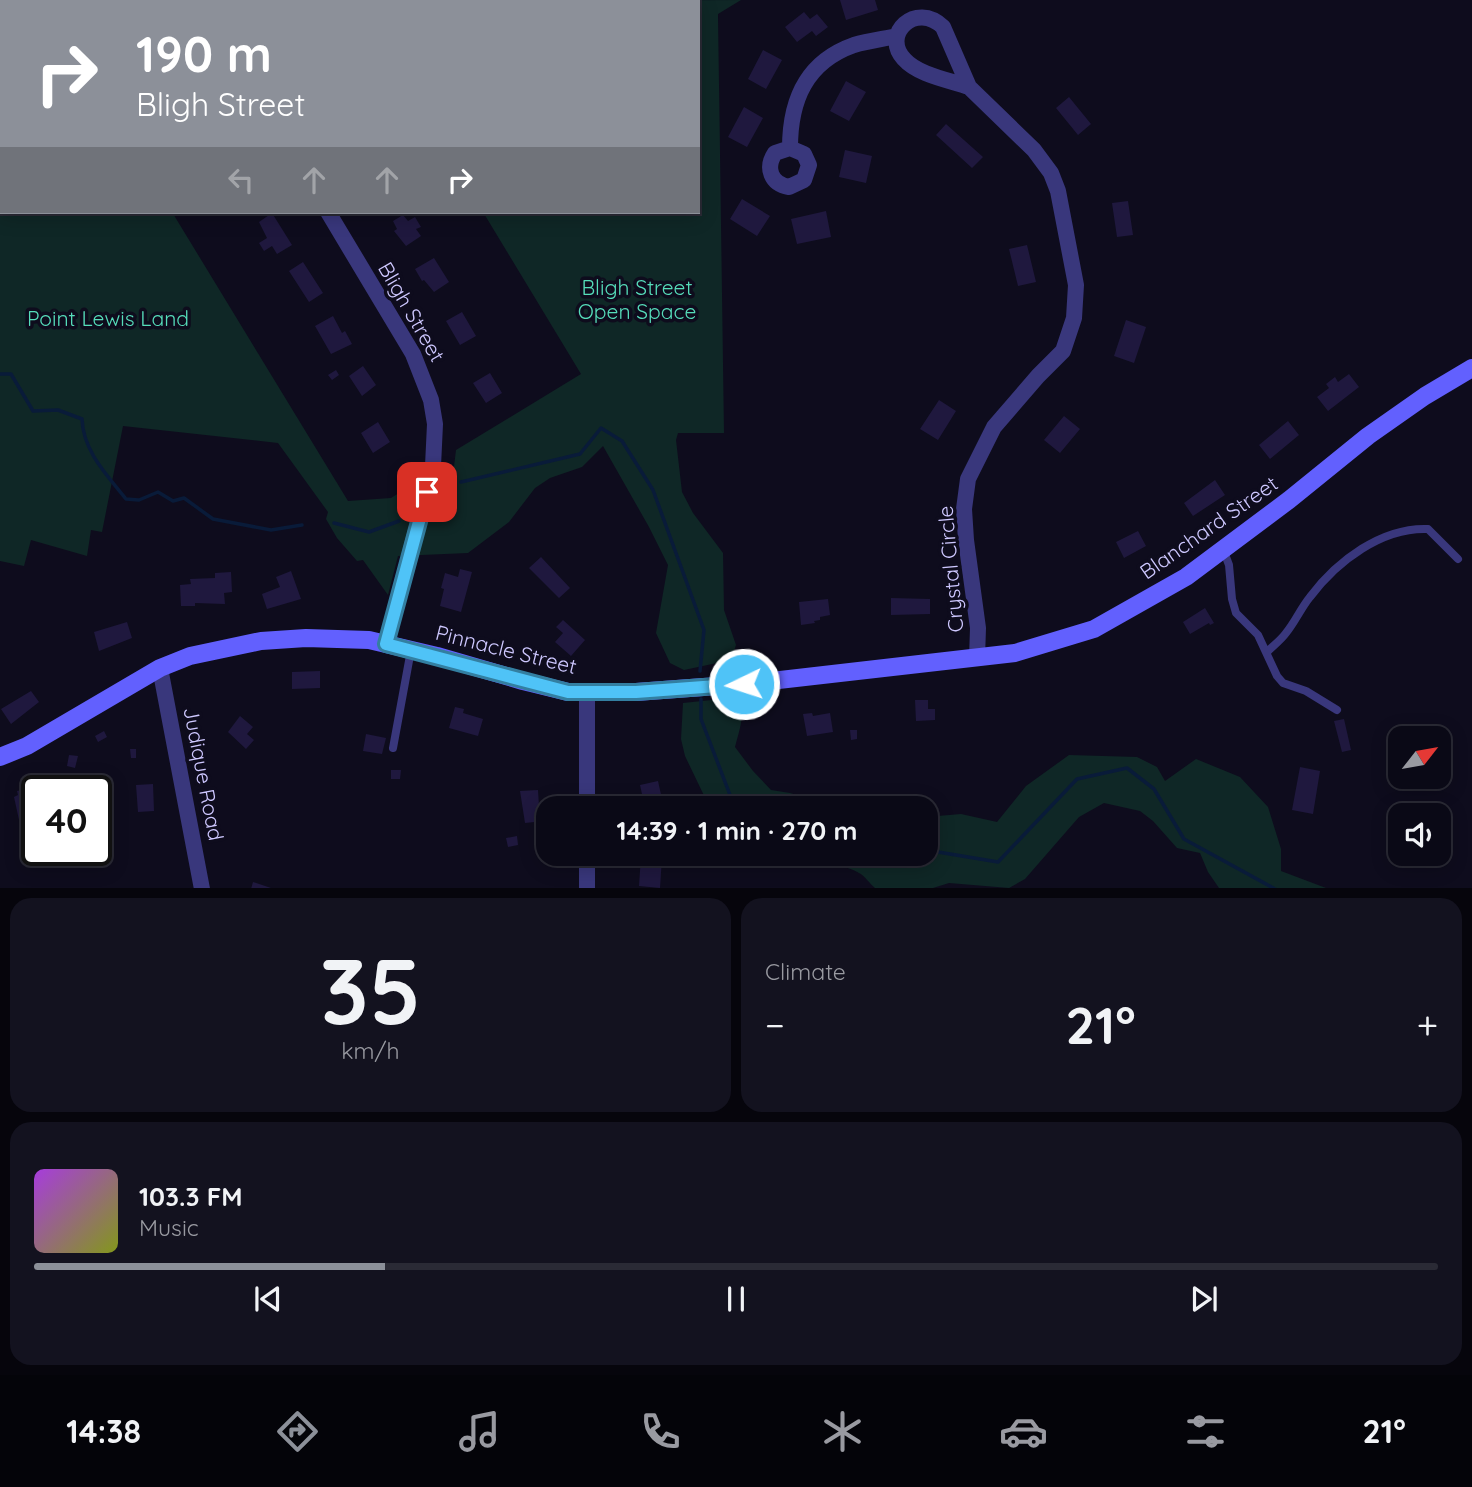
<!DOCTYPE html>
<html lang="en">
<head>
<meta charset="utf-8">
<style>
	body { margin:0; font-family:Quicksand,sans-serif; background:#13121f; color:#f1f3f6; height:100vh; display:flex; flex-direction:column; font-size:26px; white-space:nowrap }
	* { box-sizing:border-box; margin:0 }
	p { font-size:23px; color:#999aa1 }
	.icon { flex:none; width:38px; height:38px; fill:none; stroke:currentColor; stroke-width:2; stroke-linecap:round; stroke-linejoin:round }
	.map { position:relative; height:888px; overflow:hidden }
	.sheet { display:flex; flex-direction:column; gap:10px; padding:10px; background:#06050c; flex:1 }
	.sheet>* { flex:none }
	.hud { position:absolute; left:0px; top:0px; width:700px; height:214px; box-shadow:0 4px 18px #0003,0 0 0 2px #2a2a35; background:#8c9099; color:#fff; overflow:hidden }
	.needle { width:46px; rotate:59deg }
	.tools { position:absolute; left:1388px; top:726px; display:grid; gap:14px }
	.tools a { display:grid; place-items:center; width:63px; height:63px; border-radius:14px; background:#0a0916; box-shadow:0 4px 18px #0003,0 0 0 2px #2a2a35; font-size:35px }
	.speed { position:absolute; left:21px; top:775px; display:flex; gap:14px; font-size:35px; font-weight:700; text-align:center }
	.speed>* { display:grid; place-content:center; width:91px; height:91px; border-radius:50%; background:#0a0916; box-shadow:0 4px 18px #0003,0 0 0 2px #2a2a35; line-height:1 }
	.speed .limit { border:4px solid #111; border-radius:10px; background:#fff; color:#111 }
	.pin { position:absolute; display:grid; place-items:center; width:60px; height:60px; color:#fff; margin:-30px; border-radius:14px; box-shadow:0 4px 10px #0006 }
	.me { position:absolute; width:77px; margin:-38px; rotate:266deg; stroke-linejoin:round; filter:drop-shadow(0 0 5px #0008) }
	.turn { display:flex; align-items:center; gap:24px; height:147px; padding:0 21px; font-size:32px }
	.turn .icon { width:91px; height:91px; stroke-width:2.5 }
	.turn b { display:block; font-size:49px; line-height:60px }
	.lanes { display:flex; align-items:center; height:66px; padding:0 21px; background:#0003; justify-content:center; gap:35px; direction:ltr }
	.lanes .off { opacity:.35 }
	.big { font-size:52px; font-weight:700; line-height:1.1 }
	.sheet .card { flex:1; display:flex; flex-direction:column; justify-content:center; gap:10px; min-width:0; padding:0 24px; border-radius:21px; background:#13121f }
	.sheet .dial { align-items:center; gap:0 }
	.dial b { font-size:91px; line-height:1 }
	.song { display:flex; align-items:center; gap:21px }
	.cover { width:84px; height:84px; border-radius:10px; background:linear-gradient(135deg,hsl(280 70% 55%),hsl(70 70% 35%)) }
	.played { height:7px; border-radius:4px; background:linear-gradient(90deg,#8c9099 25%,#2a2a35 25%) }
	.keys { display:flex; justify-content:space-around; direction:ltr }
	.heat { display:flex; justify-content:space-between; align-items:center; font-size:38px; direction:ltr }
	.sheet .tiles { flex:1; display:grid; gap:10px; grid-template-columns:1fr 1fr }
	.card:last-child { grid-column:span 2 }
	.trip { position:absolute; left:536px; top:796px; width:402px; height:70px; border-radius:21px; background:#0a0916; box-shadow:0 4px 18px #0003,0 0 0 2px #2a2a35; font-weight:700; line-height:70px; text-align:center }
	.tab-bar { display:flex; height:112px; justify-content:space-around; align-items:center; background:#040409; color:#999aa1 }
	.tab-bar .icon { width:49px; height:49px }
	.tab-bar .active { color:#8c9099 }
	.tab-bar b { font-size:32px; color:#f1f3f6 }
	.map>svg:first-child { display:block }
	.green { fill:#0f2726 }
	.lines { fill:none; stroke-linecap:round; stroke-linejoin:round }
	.stream { stroke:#091b39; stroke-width:3.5 }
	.building { fill:#1f183e }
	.lane { stroke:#39377c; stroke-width:8 }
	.street { stroke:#39377c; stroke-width:16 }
	.secondary { stroke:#6260fe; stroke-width:18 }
	.route-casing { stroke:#337fa1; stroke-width:18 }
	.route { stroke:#4fc3f7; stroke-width:12 }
	.labels { text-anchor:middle; stroke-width:7; stroke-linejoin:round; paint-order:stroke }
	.park-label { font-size:21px; fill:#56ddba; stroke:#0e0c1d }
	.street-label { font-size:21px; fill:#cec8ff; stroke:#0e0c1d }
</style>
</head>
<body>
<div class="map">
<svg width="1472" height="889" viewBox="0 0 1472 889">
	<rect width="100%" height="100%" fill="#0e0c1d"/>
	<path class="green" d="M0 0 44 2H2V212H172L348 501 391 498 418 481 416 492 453 475 456 450 581 374 483 212H698V2H304L741 0 718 14 724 433H678L676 440 682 492 693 513 723 553 724 610 736 645 731 660 684 670 670 663 656 633 668 565 649 527 603 446 582 467 550 478 535 488 509 522 468 553 398 556 388 595 363 560 357 561 337 538 326 519 328 512 278 443 123 426 102 532 91 530 87 556 31 540 24 566 0 561Z
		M740 697C746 711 739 732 735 747L753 771 771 790 790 793 831 805 855 808H710L685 756 681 739 683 703Z
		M1069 755 1137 757 1157 767 1165 781 1196 759 1240 777 1268 807 1281 849V871L1326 888H1219L1208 872 1200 853 1177 848 1153 821 1140 811 1104 803 1079 817 1025 879 1009 888 949 883 933 888H875C870 884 865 876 859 873 829 854 782 878 749 854H926V817L961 814 997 822 1026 786Z"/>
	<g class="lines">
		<path class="stream" d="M0 374H11L33 411 58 410 82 419C83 451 107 475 126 499L139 500 158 492 173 501 184 498 213 519 271 530 302 525
			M461 482 580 454 601 428 622 441 653 490 704 630 700 671
			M334 523 369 532 399 521
			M701 699V719L735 808
			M926 850 998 862 1077 779 1127 768 1154 789 1184 839 1275 889"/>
	</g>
	<path class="building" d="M840 0H875L878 10 846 20Z
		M804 12 810 19 817 14 828 27 816 36 812 31 797 42 785 27Z
		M763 50 782 60 766 89 748 79Z
		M846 81 866 92 849 121 830 111Z
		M1069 97 1091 124 1078 135 1056 108Z
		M744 107 763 118 747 147 728 137Z
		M946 124 983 157 972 168 936 135Z
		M845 150 872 156 866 183 839 177Z
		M742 199 770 216 757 236 730 219Z
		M1128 201 1133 235 1117 237 1112 203Z
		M826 211 831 237 797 244 791 219Z
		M272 213 292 245 277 254 272 246 264 251 259 243 267 238 259 222Z
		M403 215 408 221 415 217 421 227 416 229 421 236 406 246 394 231 397 229 393 221Z
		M1027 245 1036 282 1018 286 1009 249Z
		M434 258 449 282 434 292 424 280 422 281 415 269Z
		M303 262 323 293 309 302 289 271Z
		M462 312 476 336 460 345 446 321Z
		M333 316 342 333 345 331 352 344 331 354 315 326Z
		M1126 320 1146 327 1134 363 1114 356Z
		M363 366 376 385 362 396 349 376Z
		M336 370 339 375 332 380 328 375Z
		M490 373 502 393 486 403 473 383Z
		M1349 374 1359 387 1328 411 1317 397 1329 388 1326 384 1335 377 1338 382Z
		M939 400 956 411 938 440 920 429Z
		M1064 416 1080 429 1060 453 1044 440Z
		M1288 421 1299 435 1270 459 1259 445Z
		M378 422 390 442 373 453 361 433Z
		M1215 480 1225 495 1193 516 1184 503Z
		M1138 531 1146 546 1124 558 1116 542Z
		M541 557 570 588 559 598 529 568Z
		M460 569 472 572 461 612 440 606 444 589 441 588 445 573 458 577Z
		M291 571 301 599 267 609 262 594 280 587 276 577Z
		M231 572 232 592 224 593 225 604 195 603V606H181L180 585 191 584 190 579 215 578V573Z
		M891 598 930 599V614L891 615Z
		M828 599 830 615 820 617V620L814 621 815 623 801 625 799 602Z
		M1205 608 1214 623 1210 625 1209 623 1190 634 1183 622Z
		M563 620 585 640 571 656 555 642 563 633 556 627Z
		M127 622 132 638 99 651 94 632Z
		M320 671V688L292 689V672Z
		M31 691 39 702 11 724 1 709Z
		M915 700H928V709H935V720L916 721Z
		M455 707 464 709 463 713 483 719 478 736 449 728Z
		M812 713 813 716 830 713 833 732 807 736 803 714Z
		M240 716 253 727 247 734 254 740 246 749 228 732Z
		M1344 719 1351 750 1342 752 1334 721Z
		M850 730H857V739L851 740Z
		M104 731 107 737 98 742 95 736Z
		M366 734 386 738 382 754 363 751Z
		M130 749H136V758H131Z
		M69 755 78 756 75 768 67 766Z
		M1300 767 1320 771 1313 814 1292 810Z
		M391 770H401L400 779H391Z
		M59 777 62 791H37V806L33 807 36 816 19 820 14 797 18 795 17 791 22 790 23 792 44 787 43 781Z
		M658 781 664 808H645L640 785Z
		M153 784 154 811 138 812 136 785Z
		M538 790 539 806 542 805 544 821 525 823 520 791Z
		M517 836 518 845 508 847 506 838Z
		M641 856 662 857 660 888 639 886Z
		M253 882 271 888V889H251Z"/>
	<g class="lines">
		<path class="lane" d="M1223 549 1229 565 1232 599 1236 613 1258 635 1277 676 1283 683 1306 691 1337 710
			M1267 652C1273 646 1281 640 1286 633 1295 622 1301 608 1310 597 1337 561 1382 527 1428 529L1458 559
			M393 748 411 650"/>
		<path class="street" d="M201 0 202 2
			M969 87C949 80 918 75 904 59 881 34 916 1 943 27L969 87 1034 150 1051 173 1058 191 1076 285 1074 318 1063 351 1038 376 994 427 968 479 964 509 966 540 978 628 977 658
			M790 148 804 154 809 165 804 180 789 187C771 184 765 168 775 153L790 148C790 100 806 62 854 45 868 41 883 39 897 36
			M328 212 413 354 431 400 435 424 433 466 386 644
			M160 668 202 889
			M587 692V808
			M587 854V889"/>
		<path class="secondary" d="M0 757 27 746 160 668 190 656 261 641 306 638 369 640 437 656 523 681 568 692H636L744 684 1015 653 1094 629 1186 577 1289 500 1368 436 1425 396 1472 368"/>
	</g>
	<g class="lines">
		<g class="route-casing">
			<path id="route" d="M427 492 386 644 568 692H636L744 684"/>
		</g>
		<use href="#route" class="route"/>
	</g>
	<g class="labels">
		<g class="park-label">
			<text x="637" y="295">Bligh Street<tspan x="637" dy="24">Open Space</tspan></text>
			<text x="108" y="326">Point Lewis Land</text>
		</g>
		<g class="street-label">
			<text transform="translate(411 312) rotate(60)" y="7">Bligh Street</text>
			<text transform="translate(1209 528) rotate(-35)" y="7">Blanchard Street</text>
			<text transform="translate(951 569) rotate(-95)" y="7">Crystal Circle</text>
			<text transform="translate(506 650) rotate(14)" y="7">Pinnacle Street</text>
			<text transform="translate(203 774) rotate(79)" y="7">Judique Road</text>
		</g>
	</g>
</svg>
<div class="tools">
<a><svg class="needle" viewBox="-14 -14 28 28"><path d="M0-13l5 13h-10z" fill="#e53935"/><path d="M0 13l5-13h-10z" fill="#999aa1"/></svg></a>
<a><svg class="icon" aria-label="sound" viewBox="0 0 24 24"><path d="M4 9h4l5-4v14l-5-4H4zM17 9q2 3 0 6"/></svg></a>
</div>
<div class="speed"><div class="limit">40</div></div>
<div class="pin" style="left:427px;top:492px;background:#d93025"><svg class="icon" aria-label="arrive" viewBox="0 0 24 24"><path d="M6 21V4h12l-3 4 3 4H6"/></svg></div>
<svg class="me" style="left:744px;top:684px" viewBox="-20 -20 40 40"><circle r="17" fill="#4fc3f7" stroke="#fff" stroke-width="3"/><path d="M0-11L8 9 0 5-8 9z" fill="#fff"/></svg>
<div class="trip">14:39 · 1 min · 270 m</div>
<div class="hud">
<div class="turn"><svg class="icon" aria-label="right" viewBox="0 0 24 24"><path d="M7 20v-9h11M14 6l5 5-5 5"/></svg><div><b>190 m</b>Bligh Street</div></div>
<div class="lanes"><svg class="icon off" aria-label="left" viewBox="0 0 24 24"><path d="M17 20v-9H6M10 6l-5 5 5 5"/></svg><svg class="icon off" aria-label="ahead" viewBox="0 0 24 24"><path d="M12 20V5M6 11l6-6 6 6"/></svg><svg class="icon off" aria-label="ahead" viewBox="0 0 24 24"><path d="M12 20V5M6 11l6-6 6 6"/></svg><svg class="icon" aria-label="right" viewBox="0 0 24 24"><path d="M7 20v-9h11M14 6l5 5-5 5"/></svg></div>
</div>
</div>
<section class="sheet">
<div class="tiles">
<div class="card dial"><b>35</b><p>km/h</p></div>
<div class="card"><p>Climate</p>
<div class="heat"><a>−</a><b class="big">21°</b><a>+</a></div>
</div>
<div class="card">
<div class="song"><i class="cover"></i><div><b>103.3 FM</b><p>Music</p></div></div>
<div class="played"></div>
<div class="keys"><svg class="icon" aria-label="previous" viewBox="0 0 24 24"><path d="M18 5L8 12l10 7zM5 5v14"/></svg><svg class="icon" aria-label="pause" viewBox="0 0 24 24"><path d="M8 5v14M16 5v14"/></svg><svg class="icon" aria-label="next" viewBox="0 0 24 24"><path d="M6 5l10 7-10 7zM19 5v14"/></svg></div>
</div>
</div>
</section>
<nav class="tab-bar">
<b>14:38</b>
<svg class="icon active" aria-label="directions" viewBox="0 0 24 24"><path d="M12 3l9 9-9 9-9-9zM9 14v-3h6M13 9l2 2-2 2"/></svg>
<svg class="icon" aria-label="music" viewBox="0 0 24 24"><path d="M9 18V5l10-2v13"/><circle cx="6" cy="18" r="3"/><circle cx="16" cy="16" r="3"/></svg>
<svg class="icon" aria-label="phone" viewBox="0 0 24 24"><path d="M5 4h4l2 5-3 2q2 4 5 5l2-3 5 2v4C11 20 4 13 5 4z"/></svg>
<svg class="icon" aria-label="climate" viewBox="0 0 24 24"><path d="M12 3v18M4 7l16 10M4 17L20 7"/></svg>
<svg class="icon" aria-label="car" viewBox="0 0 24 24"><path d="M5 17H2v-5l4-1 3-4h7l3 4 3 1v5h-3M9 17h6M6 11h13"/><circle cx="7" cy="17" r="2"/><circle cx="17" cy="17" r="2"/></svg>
<svg class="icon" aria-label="filters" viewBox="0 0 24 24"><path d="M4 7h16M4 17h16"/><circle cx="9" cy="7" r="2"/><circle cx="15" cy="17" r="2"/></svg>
<b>21°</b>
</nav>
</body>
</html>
